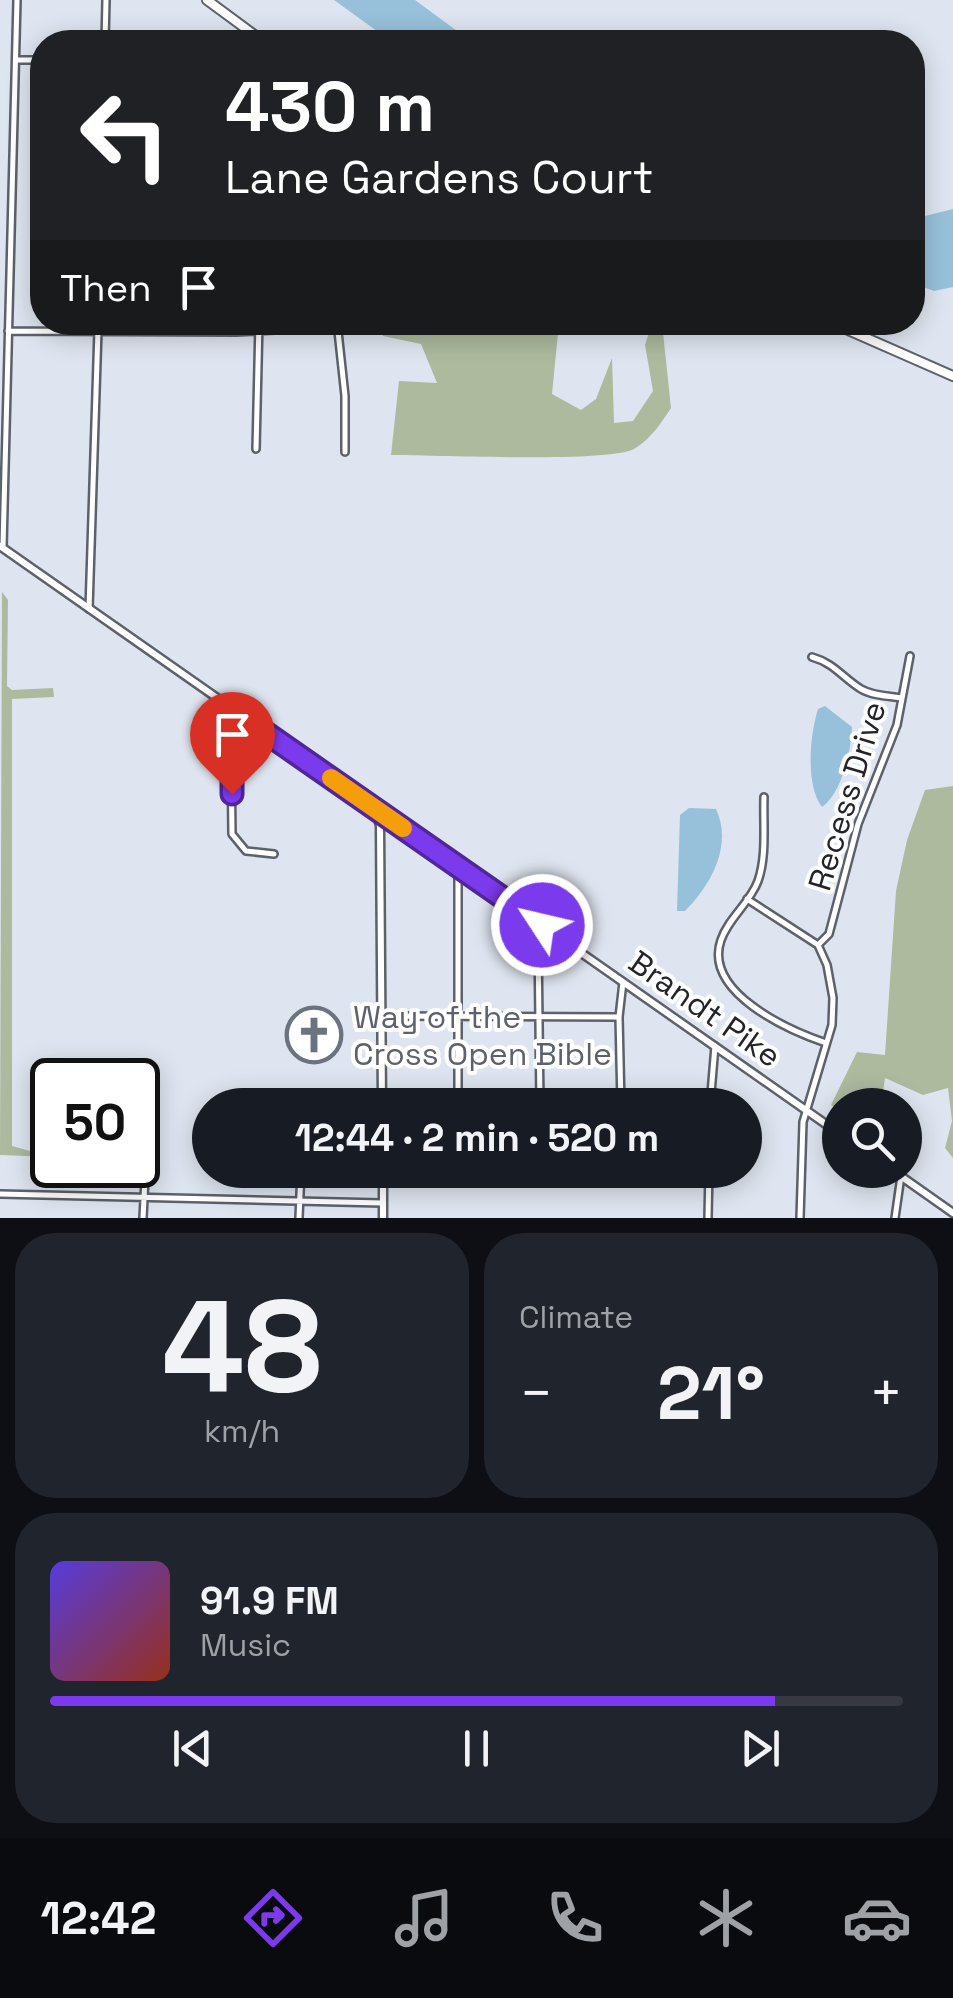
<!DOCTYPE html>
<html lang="en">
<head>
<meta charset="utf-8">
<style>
	body { margin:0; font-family:"Space Grotesk",sans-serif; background:#20242c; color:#f1f3f6; height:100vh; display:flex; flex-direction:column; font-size:38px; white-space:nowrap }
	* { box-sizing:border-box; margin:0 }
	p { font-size:32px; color:#9ea1a6 }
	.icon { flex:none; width:55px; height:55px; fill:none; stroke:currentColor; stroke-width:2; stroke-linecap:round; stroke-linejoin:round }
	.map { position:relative; height:1218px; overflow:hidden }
	.panel { display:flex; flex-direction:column; gap:15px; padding:15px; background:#0d0f14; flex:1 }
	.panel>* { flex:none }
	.top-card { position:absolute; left:30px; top:30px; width:895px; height:305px; border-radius:40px; box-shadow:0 5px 25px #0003; background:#202124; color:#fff; overflow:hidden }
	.controls { position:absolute; left:822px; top:1088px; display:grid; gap:20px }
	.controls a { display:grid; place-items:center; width:100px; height:100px; border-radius:50%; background:#171b24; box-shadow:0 5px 25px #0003; font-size:50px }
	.speed { position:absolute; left:30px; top:1058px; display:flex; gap:20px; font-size:50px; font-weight:700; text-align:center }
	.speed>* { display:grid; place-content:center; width:130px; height:130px; border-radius:50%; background:#171b24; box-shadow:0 5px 25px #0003; line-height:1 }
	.speed .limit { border:5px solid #111; border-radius:15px; background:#fff; color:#111 }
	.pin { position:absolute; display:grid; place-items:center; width:85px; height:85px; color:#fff; margin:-102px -42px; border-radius:50% 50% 50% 0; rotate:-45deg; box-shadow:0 0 10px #0007 }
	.pin .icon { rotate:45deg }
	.me { position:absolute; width:110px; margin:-55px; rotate:305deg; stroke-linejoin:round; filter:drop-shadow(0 0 8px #0008) }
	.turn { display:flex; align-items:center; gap:35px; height:210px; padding:0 30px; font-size:45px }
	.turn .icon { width:130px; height:130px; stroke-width:2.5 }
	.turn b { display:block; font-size:70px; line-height:85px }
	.then { display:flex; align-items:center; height:95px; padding:0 30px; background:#0003; gap:20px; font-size:38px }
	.big { font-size:75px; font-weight:700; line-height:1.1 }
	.panel .tile { flex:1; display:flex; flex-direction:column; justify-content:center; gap:15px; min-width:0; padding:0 35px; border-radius:40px; background:#20242c }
	.panel .dial { align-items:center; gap:0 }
	.dial b { font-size:130px; line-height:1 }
	.song { display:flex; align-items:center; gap:30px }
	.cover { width:120px; height:120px; border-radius:15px; background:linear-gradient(135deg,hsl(250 70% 55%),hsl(10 70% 35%)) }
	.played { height:10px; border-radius:5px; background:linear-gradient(90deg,#7c3aed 85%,#363941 85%) }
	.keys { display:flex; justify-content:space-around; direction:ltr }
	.heat { display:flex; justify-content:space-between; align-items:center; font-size:55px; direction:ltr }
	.panel .tiles { flex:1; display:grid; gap:15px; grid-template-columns:1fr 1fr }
	.tile:last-child { grid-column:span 2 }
	.trip { position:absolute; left:192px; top:1088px; width:570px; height:100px; border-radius:50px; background:#171b24; box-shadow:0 5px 25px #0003; font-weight:700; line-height:100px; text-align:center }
	.dock { display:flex; height:160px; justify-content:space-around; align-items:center; background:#090b0e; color:#9ea1a6 }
	.dock .icon { width:70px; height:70px }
	.dock .active { color:#7c3aed }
	.dock b { font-size:45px; color:#f1f3f6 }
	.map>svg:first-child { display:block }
	.green { fill:#adba9e }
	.water { fill:#97c1da }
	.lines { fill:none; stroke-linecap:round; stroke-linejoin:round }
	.street-casing { stroke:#5c616a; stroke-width:10 }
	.secondary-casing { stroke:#5c616a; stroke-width:11 }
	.primary-casing { stroke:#5c616a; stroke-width:12 }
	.street { stroke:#fff; stroke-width:5 }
	.secondary { stroke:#fff; stroke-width:6 }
	.primary { stroke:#fff; stroke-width:8 }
	.route-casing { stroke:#51269a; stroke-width:25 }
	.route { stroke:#7c3aed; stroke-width:18 }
	.slow { stroke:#f59e0b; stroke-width:18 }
	.labels { text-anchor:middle; stroke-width:8; stroke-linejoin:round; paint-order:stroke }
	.street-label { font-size:32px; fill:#222428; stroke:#fff }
	.worship-label { font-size:32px; fill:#5b616d; stroke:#fff; text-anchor:start }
</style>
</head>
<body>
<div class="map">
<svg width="953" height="1218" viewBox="0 0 953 1218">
	<rect width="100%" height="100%" fill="#dfe5f0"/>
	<path class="green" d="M379 323H559L552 394 581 410 596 399 612 358 614 423 633 421 653 391 645 345 652 323H662L671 408C661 423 651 439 634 449 608 463 433 455 391 455L399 381 437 383 421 344 383 336Z
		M2 592 8 600 7 686 12 690 53 688 54 697 12 699V1146L52 1157 0 1155Z
		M953 786V1158L945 1148 952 1121 948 1088 923 1095 885 1078 881 1105H840V1112L831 1105 857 1052 885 1055 896 891 907 840 925 790Z"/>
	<path class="water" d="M334 0H415L472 42H392Z
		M953 209V287L934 291 913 283V219Z
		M825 706 852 727C851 751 842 793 822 807 805 785 810 734 818 709Z
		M689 808 716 809C733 845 711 885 685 911H677L680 815Z"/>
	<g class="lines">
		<g class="street-casing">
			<path id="street" d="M105 42 106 0
				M16 60H42
				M337 322 345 396V452
				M8 331 236 332 338 327
				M256 449 259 322
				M3 547 17 0
				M89 609 98 330
				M812 657C834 663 843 678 861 689 873 696 889 696 902 698
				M246 719 231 755 232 834 246 851 274 854
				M764 797C763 823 767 856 758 881 750 903 729 917 721 940 703 992 788 1030 826 1043
				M458 866V1105
				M747 899 818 945 827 965 833 998 832 1025 803 1122 800 1218
				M818 945 829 934 858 824 897 725 910 656
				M382 1016 619 1017
				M540 1105 538 940 542 925
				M621 1105 619 1017 623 982
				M710 1105 715 1046
				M0 1194 382 1203
				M143 1218 146 1159
				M299 1218 301 1170
				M708 1218 709 1170
				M895 1218 901 1176"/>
		</g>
		<g class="secondary-casing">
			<path id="secondary" d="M0 546 840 1134
				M376 810 380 826 382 1105
				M383 1170V1218
				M892 1170 953 1213"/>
		</g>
		<g class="primary-casing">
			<path id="primary" d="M207 0 264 42
				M830 322 953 376"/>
		</g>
		<use href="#street" class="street"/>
		<use href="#secondary" class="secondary"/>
		<use href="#primary" class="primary"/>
	</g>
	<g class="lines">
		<g class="route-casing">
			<path id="route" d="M232 794V748L246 719 542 925"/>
		</g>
		<use href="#route" class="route"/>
		<path class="slow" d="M331 778 403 828"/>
	</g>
	<defs>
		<g id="church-ring" transform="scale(2.875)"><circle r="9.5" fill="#fff" stroke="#6b7280" stroke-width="1.5"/><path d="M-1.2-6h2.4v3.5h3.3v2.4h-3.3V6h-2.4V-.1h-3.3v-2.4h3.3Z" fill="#6b7280"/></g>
	</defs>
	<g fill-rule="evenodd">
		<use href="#church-ring" x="314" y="1035"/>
	</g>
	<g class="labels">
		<g class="street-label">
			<text transform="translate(847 796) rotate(-73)" y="11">Recess Drive</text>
			<text transform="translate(705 1009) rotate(35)" y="11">Brandt Pike</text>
		</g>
		<g class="worship-label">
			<text x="353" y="1028">Way of the<tspan x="353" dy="37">Cross Open Bible</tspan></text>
		</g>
	</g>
</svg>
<div class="controls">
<a><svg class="icon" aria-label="search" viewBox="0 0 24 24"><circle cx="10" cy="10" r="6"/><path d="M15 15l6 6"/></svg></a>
</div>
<div class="speed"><div class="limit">50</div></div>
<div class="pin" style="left:232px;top:794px;background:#d93025"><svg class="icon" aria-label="arrive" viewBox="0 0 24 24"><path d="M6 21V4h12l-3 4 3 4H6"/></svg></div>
<svg class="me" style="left:542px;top:925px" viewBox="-20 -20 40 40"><circle r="17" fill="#7c3aed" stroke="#fff" stroke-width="3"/><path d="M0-11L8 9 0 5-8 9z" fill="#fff"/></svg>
<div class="trip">12:44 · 2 min · 520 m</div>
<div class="top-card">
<div class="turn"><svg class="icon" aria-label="left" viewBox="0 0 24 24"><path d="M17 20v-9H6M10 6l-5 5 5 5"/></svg><div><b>430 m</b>Lane Gardens Court</div></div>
<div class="then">Then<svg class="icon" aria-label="arrive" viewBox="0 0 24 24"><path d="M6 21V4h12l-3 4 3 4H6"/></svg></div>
</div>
</div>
<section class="panel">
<div class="tiles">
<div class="tile dial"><b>48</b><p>km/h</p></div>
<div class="tile"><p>Climate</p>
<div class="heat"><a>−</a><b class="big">21°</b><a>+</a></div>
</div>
<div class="tile">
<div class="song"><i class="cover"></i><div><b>91.9 FM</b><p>Music</p></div></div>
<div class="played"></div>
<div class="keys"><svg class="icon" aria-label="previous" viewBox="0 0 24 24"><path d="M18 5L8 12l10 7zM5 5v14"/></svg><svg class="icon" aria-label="pause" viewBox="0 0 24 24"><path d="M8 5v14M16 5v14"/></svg><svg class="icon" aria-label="next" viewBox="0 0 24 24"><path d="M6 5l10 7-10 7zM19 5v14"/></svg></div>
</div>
</div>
</section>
<nav class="dock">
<b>12:42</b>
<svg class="icon active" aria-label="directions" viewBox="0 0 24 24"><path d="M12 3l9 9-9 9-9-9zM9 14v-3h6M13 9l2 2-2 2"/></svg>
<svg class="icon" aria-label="music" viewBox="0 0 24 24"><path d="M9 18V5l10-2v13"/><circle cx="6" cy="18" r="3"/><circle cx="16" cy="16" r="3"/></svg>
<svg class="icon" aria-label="phone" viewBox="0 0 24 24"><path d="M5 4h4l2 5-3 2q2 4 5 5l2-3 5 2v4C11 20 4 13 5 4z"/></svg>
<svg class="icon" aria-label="climate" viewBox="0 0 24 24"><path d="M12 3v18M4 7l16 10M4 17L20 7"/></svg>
<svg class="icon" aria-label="car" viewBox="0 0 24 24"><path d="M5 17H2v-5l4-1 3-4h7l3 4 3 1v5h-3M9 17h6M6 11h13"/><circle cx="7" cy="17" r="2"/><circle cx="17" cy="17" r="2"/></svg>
</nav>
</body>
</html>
